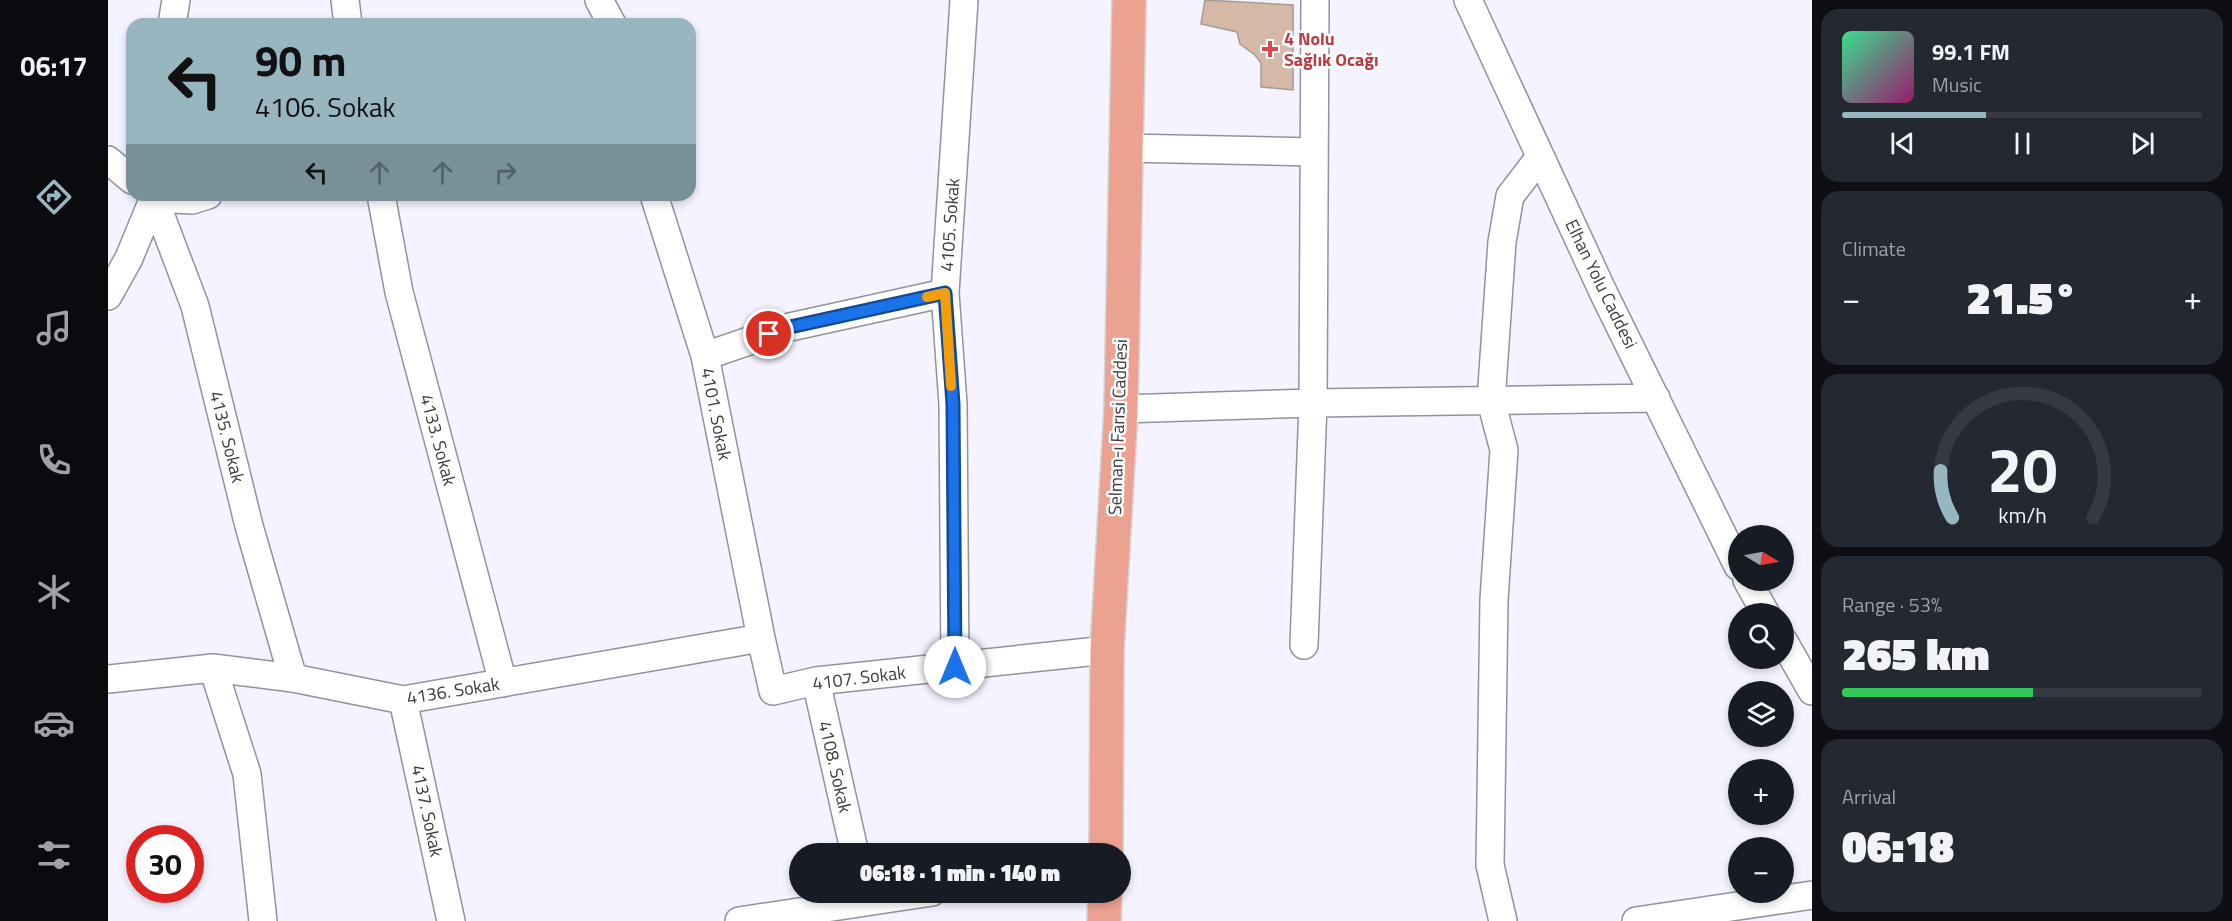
<!DOCTYPE html>
<html lang="en">
<head>
<meta charset="utf-8">
<style>
	body { margin:0; font-family:"Titillium Web",sans-serif; background:#242831; color:#f1f3f6; height:100vh; display:flex; flex-direction:column; font-size:22px; white-space:nowrap }
	* { box-sizing:border-box; margin:0 }
	p { font-size:20px; color:#9ea1a6 }
	.icon { flex:none; width:33px; height:33px; fill:none; stroke:currentColor; stroke-width:2; stroke-linecap:round; stroke-linejoin:round }
	.map { position:relative; flex:1; overflow:hidden }
	.sheet { display:flex; flex-direction:column; gap:9px; padding:9px; background:#0d0f14; width:420px }
	.sheet>* { flex:none }
	.banner { position:absolute; left:18px; top:18px; width:570px; height:183px; border-radius:18px; box-shadow:0 3px 9px #0003; background:#97b6c0; color:#111; overflow:hidden }
	.needle { width:39px; rotate:100deg }
	.controls { position:absolute; left:1620px; top:525px; display:grid; gap:12px }
	.controls a { display:grid; place-items:center; width:66px; height:66px; border-radius:50%; background:#171b24; box-shadow:0 3px 9px #0003; font-size:30px }
	.speed { position:absolute; left:18px; top:825px; display:flex; gap:12px; font-size:30px; font-weight:700; text-align:center }
	.speed>* { display:grid; place-content:center; width:78px; height:78px; border-radius:50%; background:#171b24; box-shadow:0 3px 9px #0003; line-height:1 }
	.speed .limit { border:9px solid #d22; background:#fff; color:#111 }
	.pin { position:absolute; display:grid; place-items:center; width:51px; height:51px; color:#fff; margin:-26px; border:3px solid #fff; border-radius:50%; box-shadow:0 2px 6px #0007 }
	.me { position:absolute; width:66px; margin:-33px; rotate:0deg; stroke-linejoin:round; filter:drop-shadow(0 0 4px #0008) }
	.turn { display:flex; align-items:center; gap:21px; height:126px; padding:0 30px; font-size:27px }
	.turn .icon { width:78px; height:78px; stroke-width:2.5 }
	.turn b { display:block; font-size:42px; line-height:51px }
	.lanes { display:flex; align-items:center; height:57px; padding:0 30px; background:#0003; justify-content:center; gap:30px; direction:ltr }
	.lanes .off { opacity:.35 }
	.big { font-size:45px; font-weight:800; line-height:1.1 }
	.sheet .tile { flex:1; display:flex; flex-direction:column; justify-content:center; gap:9px; min-width:0; padding:0 21px; border-radius:18px; background:#242831 }
	.sheet .dial { align-items:center; gap:0 }
	.dial svg { height:156px; overflow:visible; fill:none; stroke:#363941; stroke-width:7; stroke-linecap:round; text-anchor:middle }
	.dial text { fill:#f1f3f6; stroke:none }
	.song { display:flex; align-items:center; gap:18px }
	.cover { width:72px; height:72px; border-radius:9px; background:linear-gradient(135deg,hsl(150 70% 55%),hsl(320 70% 35%)) }
	.played { height:6px; border-radius:3px; background:linear-gradient(90deg,#97b6c0 40%,#363941 40%) }
	.keys { display:flex; justify-content:space-around; direction:ltr }
	.heat { display:flex; justify-content:space-between; align-items:center; font-size:33px; direction:ltr }
	.charge { height:9px; border-radius:4px; background:linear-gradient(90deg,#34c759 53%,#363941 0) }
	.trip { position:absolute; left:681px; top:843px; width:342px; height:60px; border-radius:30px; background:#171b24; box-shadow:0 3px 9px #0003; font-weight:800; line-height:60px; text-align:center }
	main { display:flex; flex:1; min-height:0 }
	.dock { display:flex; flex-direction:column; width:108px; justify-content:space-around; align-items:center; background:#090b0e; color:#9ea1a6 }
	.dock .icon { width:42px; height:42px }
	.dock .current { color:#97b6c0 }
	.dock b { font-size:27px; color:#f1f3f6 }
	.map>svg:first-child { display:block }
	.building { fill:#d4baa6; stroke:#a59b94; stroke-width:1.5 }
	.lines { fill:none; stroke-linecap:round; stroke-linejoin:round }
	.minor-casing { stroke:#92929c; stroke-width:30 }
	.major-casing { stroke:#d4d4d5; stroke-width:36 }
	.minor { stroke:#fff; stroke-width:27 }
	.major { stroke:#eca291; stroke-width:33 }
	.route-casing { stroke:#114b97; stroke-width:15 }
	.route { stroke:#1a73e8; stroke-width:10 }
	.slow { stroke:#f59e0b; stroke-width:10 }
	.health-dot { fill:#e0444e; stroke:#fff; stroke-width:2 }
	.labels { text-anchor:middle; stroke-width:5; stroke-linejoin:round; paint-order:stroke }
	.health-label { font-size:18px; font-weight:bold; fill:#be3a42; stroke:#fff; text-anchor:start }
	.street-label { font-size:18px; fill:#3b3b3f; stroke:#fff }
</style>
</head>
<body>
<main>
<nav class="dock">
<b>06:17</b>
<svg class="icon current" aria-label="directions" viewBox="0 0 24 24"><path d="M12 3l9 9-9 9-9-9zM9 14v-3h6M13 9l2 2-2 2"/></svg>
<svg class="icon" aria-label="music" viewBox="0 0 24 24"><path d="M9 18V5l10-2v13"/><circle cx="6" cy="18" r="3"/><circle cx="16" cy="16" r="3"/></svg>
<svg class="icon" aria-label="phone" viewBox="0 0 24 24"><path d="M5 4h4l2 5-3 2q2 4 5 5l2-3 5 2v4C11 20 4 13 5 4z"/></svg>
<svg class="icon" aria-label="climate" viewBox="0 0 24 24"><path d="M12 3v18M4 7l16 10M4 17L20 7"/></svg>
<svg class="icon" aria-label="car" viewBox="0 0 24 24"><path d="M5 17H2v-5l4-1 3-4h7l3 4 3 1v5h-3M9 17h6M6 11h13"/><circle cx="7" cy="17" r="2"/><circle cx="17" cy="17" r="2"/></svg>
<svg class="icon" aria-label="filters" viewBox="0 0 24 24"><path d="M4 7h16M4 17h16"/><circle cx="9" cy="7" r="2"/><circle cx="15" cy="17" r="2"/></svg>
</nav>
<div class="map">
<svg width="1704" height="921" viewBox="0 0 1704 921">
	<rect width="100%" height="100%" fill="#f4f3ff"/>
	<path class="building" d="M1097 0 1185 5V90L1153 87V63L1147 55 1132 44 1129 32 1093 24Z"/>
	<g class="lines">
		<g class="minor-casing">
			<path id="minor" d="M237 0 240 24
				M491 0 504 24
				M1360 0 1496 294 1630 566
				M64 24 68 0
				M1017 148 1206 152
				M0 160 24 180
				M273 195 291 292 395 683
				M546 195 597 356 653 638 665 691 708 681 999 650
				M46 198 87 306 141 526 185 678
				M46 198 84 200 100 195
				M0 296 21 258 47 195
				M597 356 682 327 837 293
				M1013 409 1205 403 1548 398
				M1639 580 1658 614
				M1676 642 1704 691
				M1196 645 1205 403 1207 0
				M847 667 845 404 837 293 856 0
				M105 668 139 774 155 921
				M0 679 105 668 185 678 295 700 653 638
				M708 681 747 854
				M295 700 343 921
				M631 921 824 892
				M1395 921 1382 865 1386 600 1396 450 1383 401 1394 242 1402 196 1432 157
				M1528 921 1704 895"/>
		</g>
		<g class="major-casing">
			<path id="major" d="M998 854 999 650 1013 409 1021 0
				M996 921 997 892"/>
		</g>
		<use href="#minor" class="minor"/>
		<use href="#major" class="major"/>
	</g>
	<g class="lines">
		<g class="route-casing">
			<path id="route" d="M661 334 682 327 837 293 845 404 847 667"/>
		</g>
		<use href="#route" class="route"/>
		<path class="slow" d="M819 297 837 293 843 386"/>
	</g>
	<path class="health-dot" d="M1159 40h6v6h6v6h-6v6h-6v-6h-6v-6h6z"/>
	<g class="labels">
		<g class="health-label">
			<text x="1176" y="45">4 Nolu<tspan x="1176" dy="21">Sağlık Ocağı</tspan></text>
		</g>
		<g class="street-label">
			<text transform="translate(842 225) rotate(-86)" y="6">4105. Sokak</text>
			<text transform="translate(1493 284) rotate(64)" y="6">Elhan Yolu Caddesi</text>
			<text transform="translate(608 414) rotate(79)" y="6">4101. Sokak</text>
			<text transform="translate(1010 427) rotate(-88)" y="6">Selman-ı Farısi Caddesi</text>
			<text transform="translate(119 437) rotate(76)" y="6">4135. Sokak</text>
			<text transform="translate(330 440) rotate(75)" y="6">4133. Sokak</text>
			<text transform="translate(751 678) rotate(-7)" y="6">4107. Sokak</text>
			<text transform="translate(345 691) rotate(-9)" y="6">4136. Sokak</text>
			<text transform="translate(727 767) rotate(77)" y="6">4108. Sokak</text>
			<text transform="translate(319 811) rotate(78)" y="6">4137. Sokak</text>
		</g>
	</g>
</svg>
<div class="controls">
<a><svg class="needle" viewBox="-14 -14 28 28"><path d="M0-13l5 13h-10z" fill="#e53935"/><path d="M0 13l5-13h-10z" fill="#9ea1a6"/></svg></a>
<a><svg class="icon" aria-label="search" viewBox="0 0 24 24"><circle cx="10" cy="10" r="6"/><path d="M15 15l6 6"/></svg></a>
<a><svg class="icon" aria-label="layers" viewBox="0 0 24 24"><path d="M12 4l9 5-9 5-9-5zM3 14l9 5 9-5"/></svg></a>
<a>+</a>
<a>−</a>
</div>
<div class="speed"><div class="limit">30</div></div>
<div class="pin" style="left:661px;top:334px;background:#d93025"><svg class="icon" aria-label="arrive" viewBox="0 0 24 24"><path d="M6 21V4h12l-3 4 3 4H6"/></svg></div>
<svg class="me" style="left:847px;top:667px" viewBox="-20 -20 40 40"><circle r="19" fill="#fff"/><path d="M0-13L10 11 0 6-10 11z" fill="#1a73e8"/></svg>
<div class="trip">06:18 · 1 min · 140 m</div>
<div class="banner">
<div class="turn"><svg class="icon" aria-label="left" viewBox="0 0 24 24"><path d="M17 20v-9H6M10 6l-5 5 5 5"/></svg><div><b>90 m</b>4106. Sokak</div></div>
<div class="lanes"><svg class="icon" aria-label="left" viewBox="0 0 24 24"><path d="M17 20v-9H6M10 6l-5 5 5 5"/></svg><svg class="icon off" aria-label="ahead" viewBox="0 0 24 24"><path d="M12 20V5M6 11l6-6 6 6"/></svg><svg class="icon off" aria-label="ahead" viewBox="0 0 24 24"><path d="M12 20V5M6 11l6-6 6 6"/></svg><svg class="icon off" aria-label="right" viewBox="0 0 24 24"><path d="M7 20v-9h11M14 6l5 5-5 5"/></svg></div>
</div>
</div>
<section class="sheet">
<div class="tile">
<div class="song"><i class="cover"></i><div><b>99.1 FM</b><p>Music</p></div></div>
<div class="played"></div>
<div class="keys"><svg class="icon" aria-label="previous" viewBox="0 0 24 24"><path d="M18 5L8 12l10 7zM5 5v14"/></svg><svg class="icon" aria-label="pause" viewBox="0 0 24 24"><path d="M8 5v14M16 5v14"/></svg><svg class="icon" aria-label="next" viewBox="0 0 24 24"><path d="M6 5l10 7-10 7zM19 5v14"/></svg></div>
</div>
<div class="tile"><p>Climate</p>
<div class="heat"><a>−</a><b class="big">21.5°</b><a>+</a></div>
</div>
<div class="tile dial"><svg viewBox="0 0 100 80">
<path d="M14 69A42 42 0 1 1 86 69"/>
<path d="M14 69A42 42 0 0 1 8 45" stroke="#97b6c0"/>
<text x="50" y="56" font-size="32" font-weight="700">20</text>
<text x="50" y="72" font-size="11">km/h</text>
</svg></div>
<div class="tile"><p>Range · 53%</p><b class="big">265 km</b><div class="charge"></div></div>
<div class="tile"><p>Arrival</p><b class="big">06:18</b></div>
</section>
</main>
</body>
</html>
